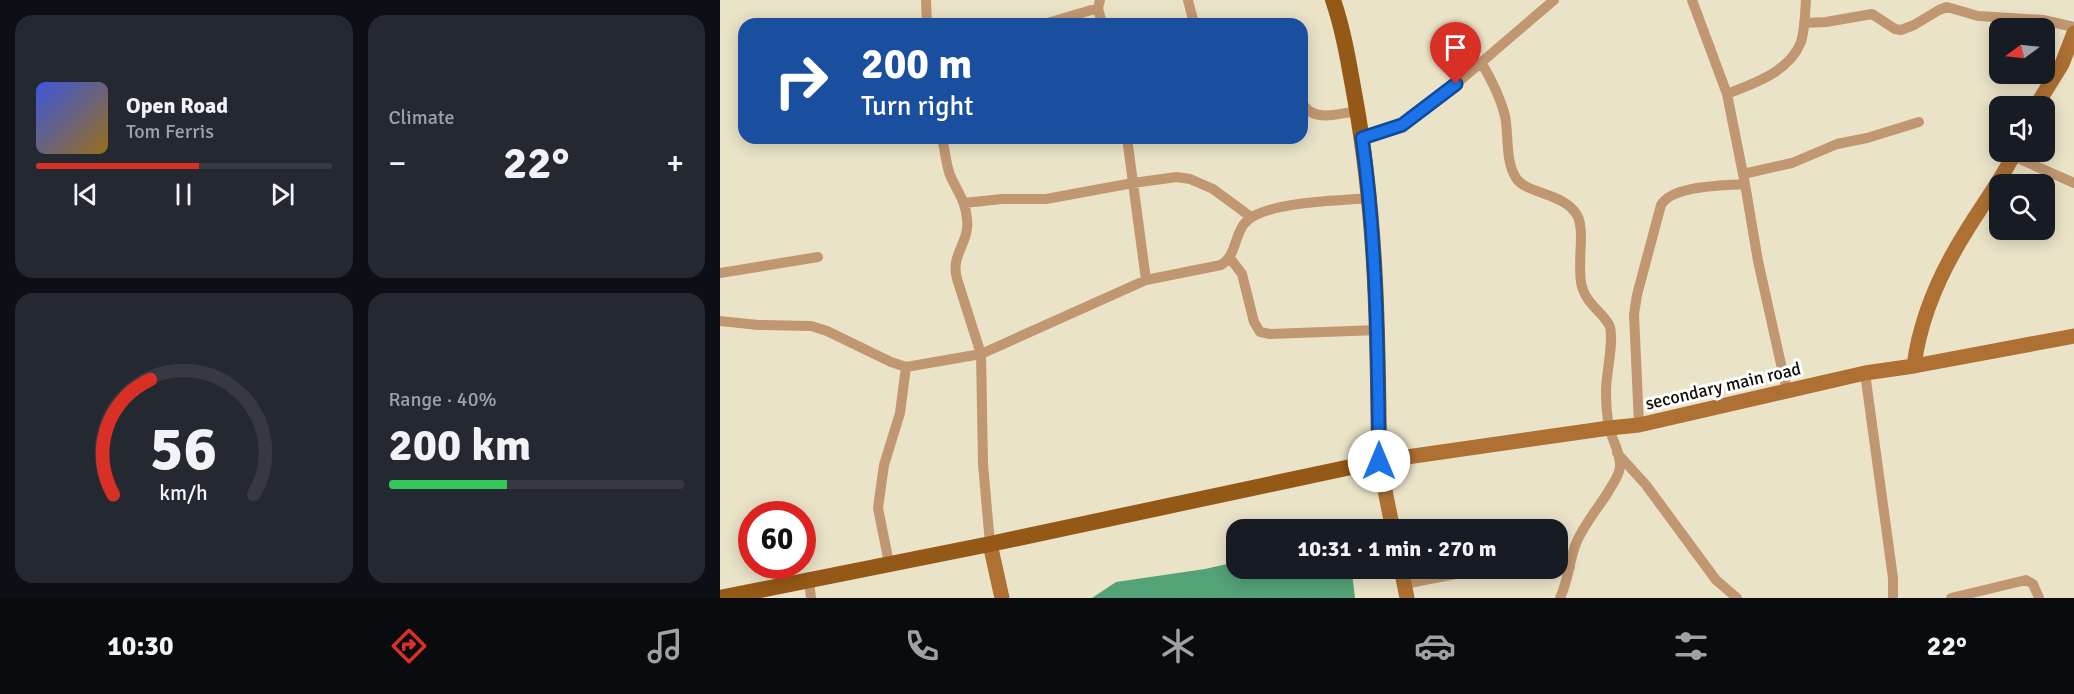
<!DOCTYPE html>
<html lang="en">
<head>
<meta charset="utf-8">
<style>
	body { margin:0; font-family:Signika,sans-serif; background:#242831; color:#f1f3f6; height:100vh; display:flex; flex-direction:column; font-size:22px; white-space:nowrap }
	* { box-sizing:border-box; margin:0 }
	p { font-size:20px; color:#9ea1a6 }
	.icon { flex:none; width:33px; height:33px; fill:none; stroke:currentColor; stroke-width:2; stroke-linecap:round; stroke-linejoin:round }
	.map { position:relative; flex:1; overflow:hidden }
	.drawer { display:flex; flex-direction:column; gap:15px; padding:15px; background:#0d0f14; width:720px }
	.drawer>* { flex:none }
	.top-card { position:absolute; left:18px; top:18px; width:570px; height:126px; border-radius:18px; box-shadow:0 3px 15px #0003; background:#1a4fa0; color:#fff; overflow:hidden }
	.needle { width:39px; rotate:255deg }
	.controls { position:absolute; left:1269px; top:18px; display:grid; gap:12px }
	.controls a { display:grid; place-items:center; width:66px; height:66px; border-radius:12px; background:#171b24; box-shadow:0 3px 15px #0003; font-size:30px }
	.speed { position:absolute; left:18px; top:501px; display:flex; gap:12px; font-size:30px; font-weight:700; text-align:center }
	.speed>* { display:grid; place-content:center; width:78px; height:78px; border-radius:50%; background:#171b24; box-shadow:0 3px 15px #0003; line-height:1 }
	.speed .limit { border:9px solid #d22; background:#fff; color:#111 }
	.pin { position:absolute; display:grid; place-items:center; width:51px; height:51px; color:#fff; margin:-62px -26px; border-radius:50% 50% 50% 0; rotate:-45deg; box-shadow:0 0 6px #0007 }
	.pin .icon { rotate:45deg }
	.me { position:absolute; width:66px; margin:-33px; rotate:0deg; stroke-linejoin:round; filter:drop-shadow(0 0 4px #0008) }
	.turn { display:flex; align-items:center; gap:21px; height:126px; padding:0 24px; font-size:27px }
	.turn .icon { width:78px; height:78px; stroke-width:2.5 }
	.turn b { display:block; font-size:42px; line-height:51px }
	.big { font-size:45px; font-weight:700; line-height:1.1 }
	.drawer .widget { flex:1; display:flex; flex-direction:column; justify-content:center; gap:9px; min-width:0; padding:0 21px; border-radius:18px; background:#242831 }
	.drawer .dial { align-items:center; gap:0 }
	.dial svg { height:156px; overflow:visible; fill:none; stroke:#363941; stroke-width:7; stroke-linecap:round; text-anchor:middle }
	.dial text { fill:#f1f3f6; stroke:none }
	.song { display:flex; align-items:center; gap:18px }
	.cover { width:72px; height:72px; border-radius:9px; background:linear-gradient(135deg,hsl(230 70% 55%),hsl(40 70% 35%)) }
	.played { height:6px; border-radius:3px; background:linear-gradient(90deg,#d93025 55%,#363941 55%) }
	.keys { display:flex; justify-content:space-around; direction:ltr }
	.heat { display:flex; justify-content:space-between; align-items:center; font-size:33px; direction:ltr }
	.charge { height:9px; border-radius:4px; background:linear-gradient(90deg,#34c759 40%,#363941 0) }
	.drawer .tiles { flex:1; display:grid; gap:15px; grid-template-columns:repeat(2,1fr) }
	.trip { position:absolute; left:506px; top:519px; width:342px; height:60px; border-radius:18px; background:#171b24; box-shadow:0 3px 15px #0003; font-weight:700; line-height:60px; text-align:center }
	.tab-bar { display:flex; height:96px; justify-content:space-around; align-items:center; background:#090b0e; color:#9ea1a6 }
	.tab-bar .icon { width:42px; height:42px }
	.tab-bar .current { color:#d93025 }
	.tab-bar b { font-size:27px; color:#f1f3f6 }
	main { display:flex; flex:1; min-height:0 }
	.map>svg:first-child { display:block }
	.water { fill:#54a278 }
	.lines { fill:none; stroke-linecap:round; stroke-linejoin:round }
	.street { stroke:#c19771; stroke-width:10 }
	.secondary { stroke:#ae7033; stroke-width:15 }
	.primary { stroke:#955917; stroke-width:16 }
	.route-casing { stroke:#114b97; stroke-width:15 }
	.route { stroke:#1a73e8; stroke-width:10 }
	.labels { text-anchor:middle; stroke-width:6; stroke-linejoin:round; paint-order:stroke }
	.street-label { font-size:18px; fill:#100d05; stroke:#fff }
</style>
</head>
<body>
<main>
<section class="drawer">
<div class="tiles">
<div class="widget">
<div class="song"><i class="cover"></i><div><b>Open Road</b><p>Tom Ferris</p></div></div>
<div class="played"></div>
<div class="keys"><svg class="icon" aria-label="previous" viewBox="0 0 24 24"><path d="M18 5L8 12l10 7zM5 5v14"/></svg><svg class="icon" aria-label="pause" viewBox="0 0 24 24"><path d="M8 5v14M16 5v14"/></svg><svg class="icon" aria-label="next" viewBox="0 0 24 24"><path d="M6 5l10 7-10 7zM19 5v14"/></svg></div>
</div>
<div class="widget"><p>Climate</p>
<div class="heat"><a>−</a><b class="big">22°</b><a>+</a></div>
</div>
<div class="widget dial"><svg viewBox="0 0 100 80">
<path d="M14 69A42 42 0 1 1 86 69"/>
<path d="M14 69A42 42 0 0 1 33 10" stroke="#d93025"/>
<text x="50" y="56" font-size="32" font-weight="700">56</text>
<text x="50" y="72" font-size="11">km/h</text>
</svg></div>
<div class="widget"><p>Range · 40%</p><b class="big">200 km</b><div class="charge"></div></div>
</div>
</section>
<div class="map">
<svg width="1354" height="598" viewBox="0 0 1354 598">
	<rect width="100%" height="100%" fill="#eae3c8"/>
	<path class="water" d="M516 562V568L625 569 632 573 635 598H372L396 582 485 569Z"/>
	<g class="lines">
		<path class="street" d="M206 0 207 24
			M468 0 474 24
			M972 0 1007 94 1025 184 1038 261 1067 391
			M378 8 382 24
			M1084 23 1106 22 1152 14 1175 29 1181 30 1194 25 1219 10 1227 7 1258 16 1323 20 1354 27
			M324 24 378 8 380 0
			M761 62C771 79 780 96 785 116 789 135 785 161 796 178 806 194 843 192 857 215 866 231 856 265 862 287 867 305 886 315 890 327 894 343 886 373 886 391 886 402 887 416 889 427 892 440 901 453 900 467 899 475 895 481 891 487 880 507 863 524 855 546 849 563 848 581 840 598
			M1007 94C1035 83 1069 72 1081 42 1085 29 1085 13 1086 0
			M582 102C591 123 619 114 637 111
			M222 138C225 150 226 164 230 175 237 191 246 202 247 219 250 243 230 254 237 279L261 354 263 464 270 544
			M407 138 426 280
			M642 138 682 125 736 84 834 0
			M1293 156 1354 183
			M1023 174 1072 163 1117 144 1147 138 1199 122
			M244 203 282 199H326L413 183 457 177 470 179 493 189 531 217
			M510 258 522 274 534 322 540 332 550 334 658 330
			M0 273 98 257
			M0 321 38 325 91 326 107 331 171 362 186 367 261 354 426 280 501 265C516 256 514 237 524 224 541 201 621 201 650 198
			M1145 373 1173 578V598
			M919 425 914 314 917 295 941 205C953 185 1003 186 1025 184
			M897 453 926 485 996 580 1017 598
			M169 563 158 508 164 465 180 413 186 367
			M837 566 850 567
			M89 580 91 598
			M684 584 766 568
			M1231 598 1306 580 1313 584 1319 598"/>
		<path class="secondary" d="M1316 106 1342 64 1354 33
			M1194 366C1200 318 1221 271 1247 230 1263 204 1282 179 1295 152
			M673 530 659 461 889 428 919 425 1145 373 1194 366 1354 336
			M270 544 282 598
			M681 568 687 598"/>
		<path class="primary" d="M0 598 270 544 659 461C658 339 657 218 635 98 629 65 624 32 613 0"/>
	</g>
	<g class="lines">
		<g class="route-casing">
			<path id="route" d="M659 461C658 353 657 245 642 138L682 125 736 84"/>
		</g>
		<use href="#route" class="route"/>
	</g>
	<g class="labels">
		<g class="street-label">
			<text transform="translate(1003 386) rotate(-13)" y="6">secondary main road</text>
		</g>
	</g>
</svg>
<div class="controls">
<a><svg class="needle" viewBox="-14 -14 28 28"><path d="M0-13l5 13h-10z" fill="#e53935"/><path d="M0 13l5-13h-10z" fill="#9ea1a6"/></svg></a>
<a><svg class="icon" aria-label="sound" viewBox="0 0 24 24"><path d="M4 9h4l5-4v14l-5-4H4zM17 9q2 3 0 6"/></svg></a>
<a><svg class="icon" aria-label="search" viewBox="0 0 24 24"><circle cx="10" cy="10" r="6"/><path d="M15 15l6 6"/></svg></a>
</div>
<div class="speed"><div class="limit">60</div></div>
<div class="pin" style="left:736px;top:84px;background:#d93025"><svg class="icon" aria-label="arrive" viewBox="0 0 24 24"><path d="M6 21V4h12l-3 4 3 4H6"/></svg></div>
<svg class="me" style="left:659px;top:461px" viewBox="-20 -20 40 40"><circle r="19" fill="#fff"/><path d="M0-13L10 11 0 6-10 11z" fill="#1a73e8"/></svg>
<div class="trip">10:31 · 1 min · 270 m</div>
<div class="top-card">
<div class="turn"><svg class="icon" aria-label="right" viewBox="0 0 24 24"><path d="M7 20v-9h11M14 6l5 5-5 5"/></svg><div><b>200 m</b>Turn right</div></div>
</div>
</div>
</main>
<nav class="tab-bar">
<b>10:30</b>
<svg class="icon current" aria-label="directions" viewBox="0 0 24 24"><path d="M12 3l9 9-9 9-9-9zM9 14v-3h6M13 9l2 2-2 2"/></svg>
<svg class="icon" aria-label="music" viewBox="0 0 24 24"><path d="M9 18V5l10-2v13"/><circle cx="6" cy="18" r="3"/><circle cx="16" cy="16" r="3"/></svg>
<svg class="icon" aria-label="phone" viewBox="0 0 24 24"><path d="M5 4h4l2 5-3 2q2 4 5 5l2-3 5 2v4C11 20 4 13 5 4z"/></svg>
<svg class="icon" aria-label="climate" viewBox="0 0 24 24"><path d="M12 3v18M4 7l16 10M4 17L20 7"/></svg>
<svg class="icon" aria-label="car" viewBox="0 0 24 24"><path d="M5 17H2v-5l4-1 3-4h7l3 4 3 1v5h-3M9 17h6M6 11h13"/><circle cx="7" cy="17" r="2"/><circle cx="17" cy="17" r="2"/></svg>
<svg class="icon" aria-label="filters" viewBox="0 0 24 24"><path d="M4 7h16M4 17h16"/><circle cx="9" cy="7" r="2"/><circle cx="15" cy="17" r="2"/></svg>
<b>22°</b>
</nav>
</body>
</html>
